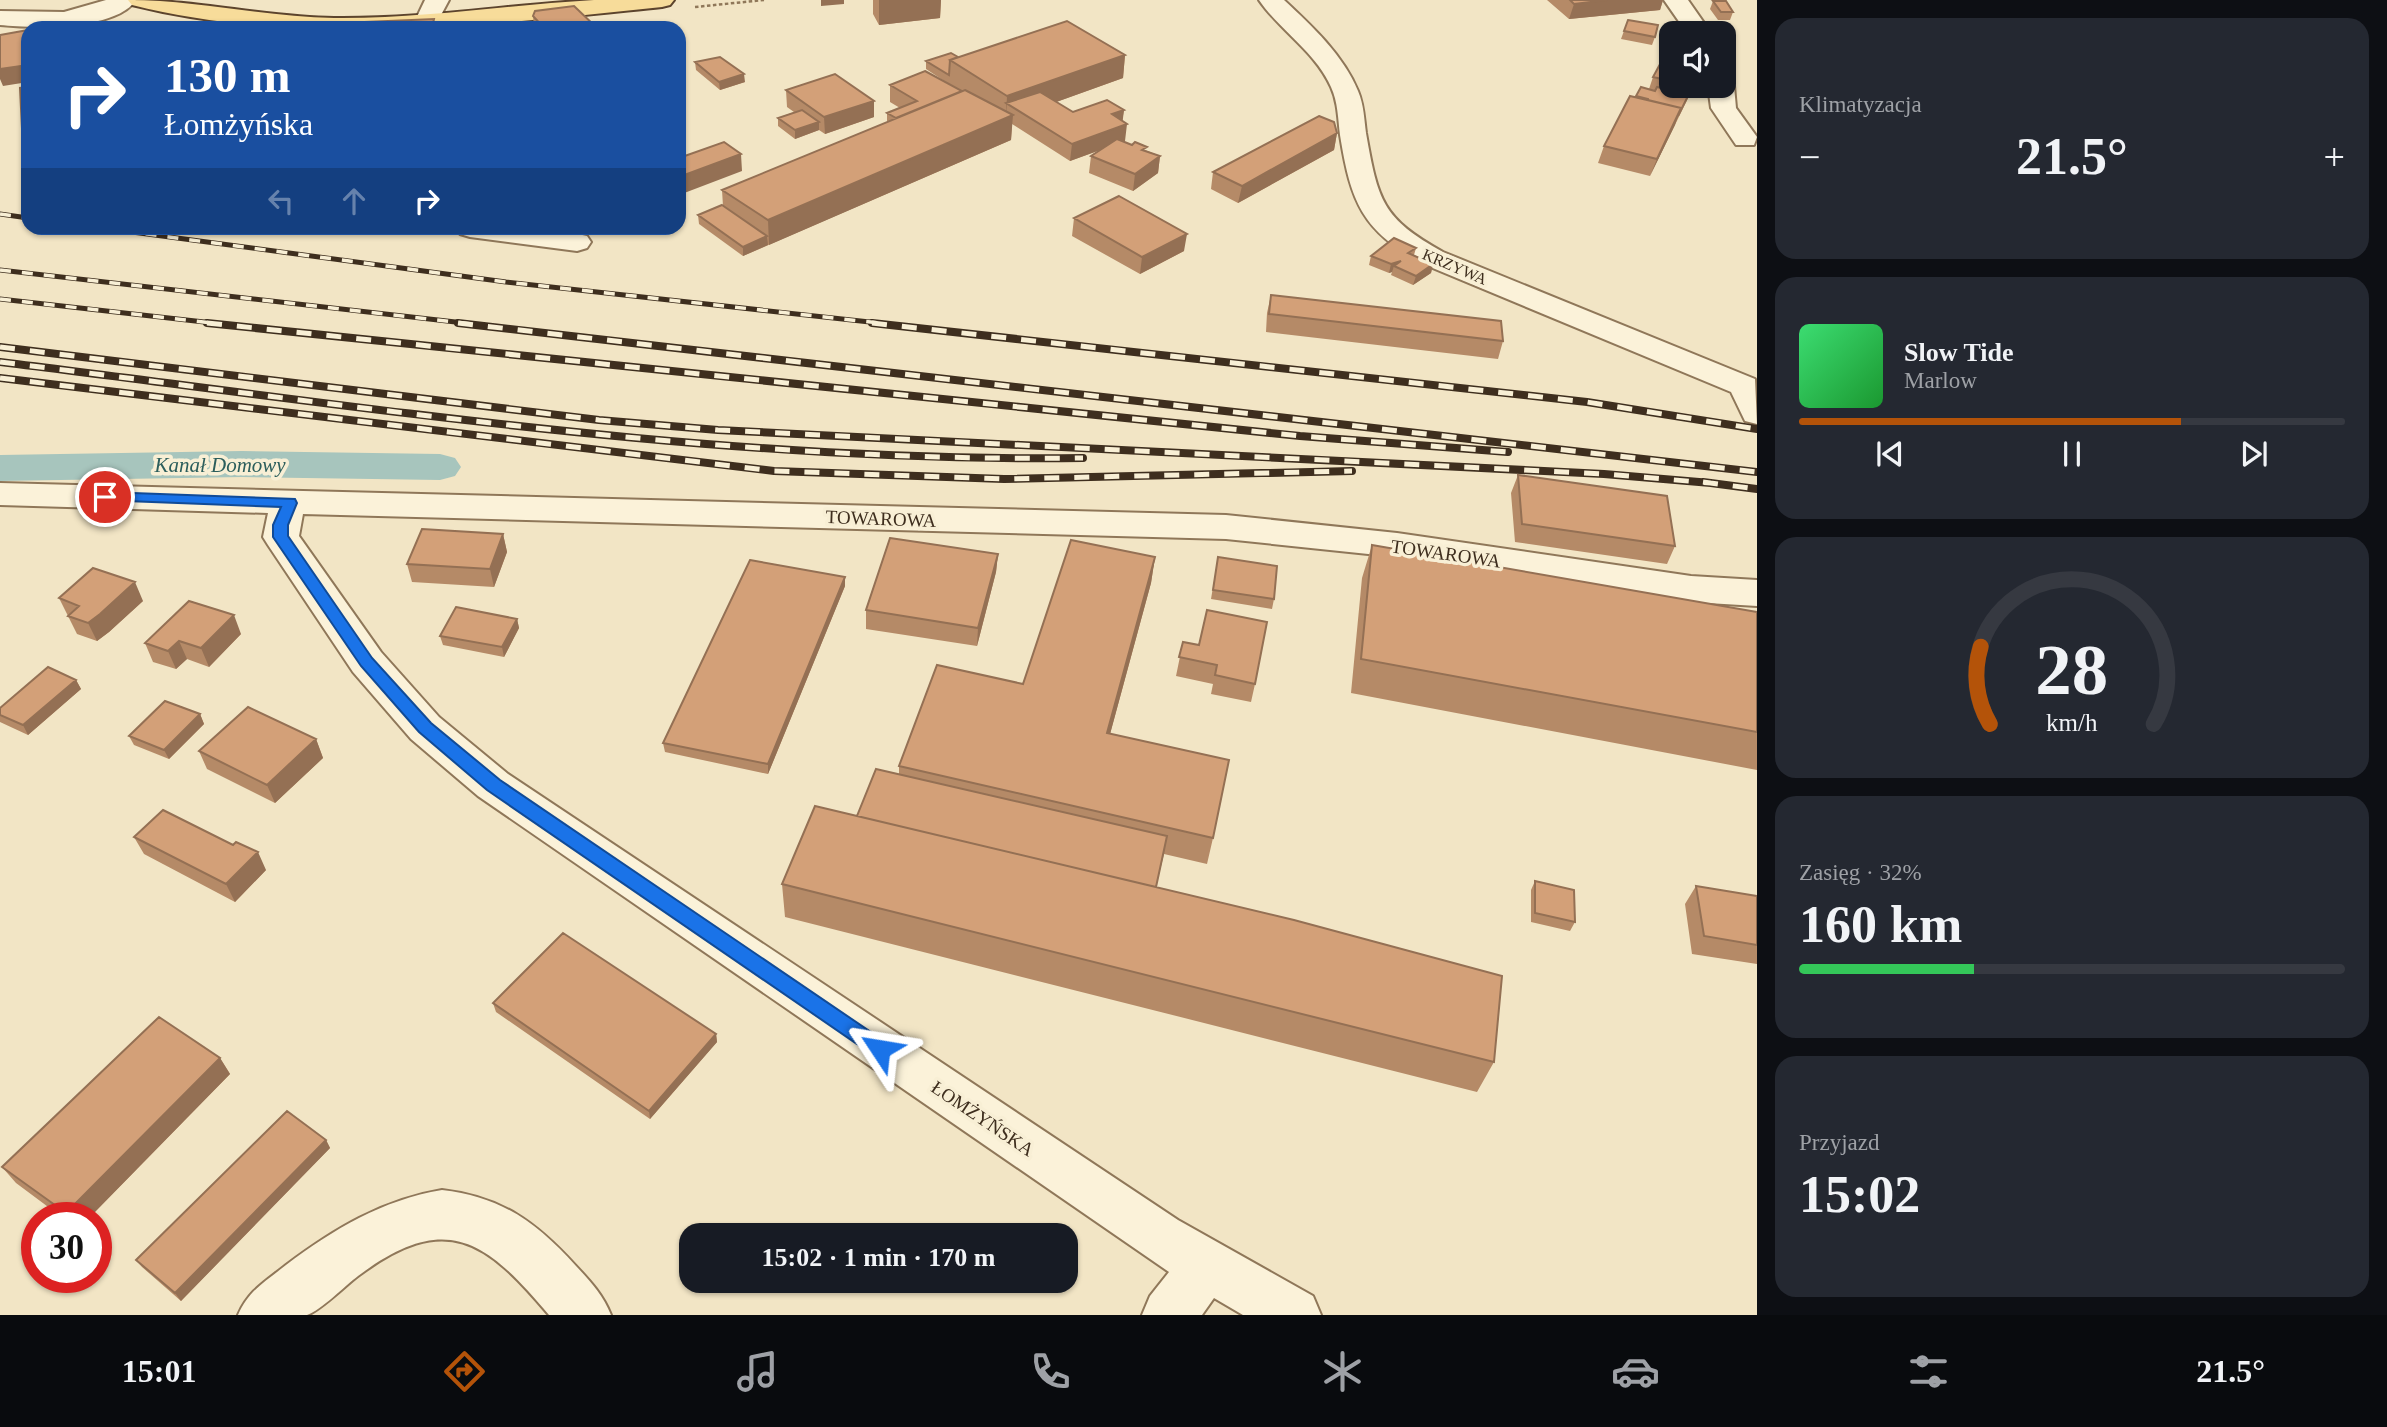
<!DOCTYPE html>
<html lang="pl">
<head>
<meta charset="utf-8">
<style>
	body { margin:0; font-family:Georgia,serif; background:#242831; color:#f1f3f6; height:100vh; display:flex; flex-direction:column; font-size:26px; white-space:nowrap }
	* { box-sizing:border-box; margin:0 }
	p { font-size:23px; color:#9ea1a6 }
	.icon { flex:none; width:38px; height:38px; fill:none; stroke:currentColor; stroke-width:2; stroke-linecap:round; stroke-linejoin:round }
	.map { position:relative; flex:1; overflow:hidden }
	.details { display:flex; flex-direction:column; gap:18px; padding:18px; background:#0d0f14; width:630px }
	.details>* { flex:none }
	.hud { position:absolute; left:21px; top:21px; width:665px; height:214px; border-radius:21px; box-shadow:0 2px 5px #0004; background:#1a4fa0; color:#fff; overflow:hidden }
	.buttons { position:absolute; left:1659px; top:21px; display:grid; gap:14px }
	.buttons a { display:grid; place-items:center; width:77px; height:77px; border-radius:14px; background:#171b24; box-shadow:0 2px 5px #0004; font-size:35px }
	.speed { position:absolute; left:21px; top:1202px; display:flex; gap:14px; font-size:35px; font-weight:700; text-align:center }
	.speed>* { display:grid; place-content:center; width:91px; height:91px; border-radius:50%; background:#171b24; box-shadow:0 2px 5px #0004; line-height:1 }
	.speed .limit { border:10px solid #d22; background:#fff; color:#111 }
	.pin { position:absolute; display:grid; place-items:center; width:60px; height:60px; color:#fff; margin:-30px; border:4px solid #fff; border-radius:50%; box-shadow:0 2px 7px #0007 }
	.me { position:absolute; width:77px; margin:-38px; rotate:303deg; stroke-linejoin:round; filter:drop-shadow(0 0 5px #0008) }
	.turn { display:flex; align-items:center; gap:24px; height:147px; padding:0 28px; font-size:32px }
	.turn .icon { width:91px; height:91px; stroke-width:2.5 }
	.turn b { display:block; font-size:49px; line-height:60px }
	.lanes { display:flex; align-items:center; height:66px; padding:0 28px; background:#0003; justify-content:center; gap:35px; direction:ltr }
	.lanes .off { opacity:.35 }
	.big { font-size:52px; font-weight:700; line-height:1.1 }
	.details .widget { flex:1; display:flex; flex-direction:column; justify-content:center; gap:10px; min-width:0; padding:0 24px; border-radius:21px; background:#242831 }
	.details .dial { align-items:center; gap:0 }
	.dial svg { height:182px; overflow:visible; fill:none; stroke:#363941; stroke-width:7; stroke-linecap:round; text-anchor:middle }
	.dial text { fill:#f1f3f6; stroke:none }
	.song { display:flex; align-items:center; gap:21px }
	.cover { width:84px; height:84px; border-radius:10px; background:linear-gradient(135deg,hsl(140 70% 55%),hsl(130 70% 35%)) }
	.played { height:7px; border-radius:4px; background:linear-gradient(90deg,#b45309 70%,#363941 70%) }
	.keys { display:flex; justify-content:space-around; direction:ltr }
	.heat { display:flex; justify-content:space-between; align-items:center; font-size:38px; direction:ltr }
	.charge { height:10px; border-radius:5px; background:linear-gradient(90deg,#34c759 32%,#363941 0) }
	.trip { position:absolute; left:679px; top:1223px; width:399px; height:70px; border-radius:21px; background:#171b24; box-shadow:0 2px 5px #0004; font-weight:700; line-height:70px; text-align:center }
	.menu { display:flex; height:112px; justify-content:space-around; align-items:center; background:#090b0e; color:#9ea1a6 }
	.menu .icon { width:49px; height:49px }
	.menu .selected { color:#b45309 }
	.menu b { font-size:32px; color:#f1f3f6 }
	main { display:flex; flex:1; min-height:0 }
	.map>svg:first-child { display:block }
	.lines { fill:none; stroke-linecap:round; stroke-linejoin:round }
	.canal { fill:#a7c5bd; fill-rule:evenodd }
	.minor-casing { stroke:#8f7759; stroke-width:4 }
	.major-casing { stroke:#5c442d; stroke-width:4 }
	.path { stroke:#8f7759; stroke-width:2.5; stroke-dasharray:3.5 2.5; stroke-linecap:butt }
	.minor { fill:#fbf2d9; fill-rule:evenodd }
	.major { fill:#f7dc9a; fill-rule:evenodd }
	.rail-far1-casing { stroke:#3e2e1e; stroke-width:5 }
	.rail-casing { stroke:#3e2e1e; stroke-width:8 }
	.rail-far1 { stroke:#f8efd5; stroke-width:3.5; stroke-dasharray:11; stroke-linecap:butt }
	.rail { stroke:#f8efd5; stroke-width:5; stroke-dasharray:15; stroke-linecap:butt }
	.wall { fill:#b58a67 }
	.shaded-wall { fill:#947054 }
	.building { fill:#d3a078; stroke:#947054; stroke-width:2 }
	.route { fill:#1a73e8; stroke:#114b97; stroke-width:2 }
	.labels { text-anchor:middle; stroke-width:7; stroke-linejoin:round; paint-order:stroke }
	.far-street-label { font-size:16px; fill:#3e2e1e; stroke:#f8efd5 }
	.street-label { font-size:19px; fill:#3e2e1e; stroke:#f8efd5 }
	.water-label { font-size:21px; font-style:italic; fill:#2c5e5c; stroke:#f8efd5 }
</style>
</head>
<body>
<main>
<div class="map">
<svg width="1757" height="1315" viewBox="0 0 1757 1315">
	<rect width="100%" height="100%" fill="#f2e5c5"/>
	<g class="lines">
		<path class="canal" d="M242 451 440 454 455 458 461 467 455 476 440 480 242 477 0 481V455Z"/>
		<g class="minor-casing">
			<path id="minor" d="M106 0H136C115 31 33 28 0 25V11L64 12Z
				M425 0H449L434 28H418L414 23Z
				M1259 0H1284C1313 27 1343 55 1358 91 1364 105 1364 119 1366 133 1378 201 1382 218 1443 252L1755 379 1757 424 1745 421 1731 392 1423 264C1362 230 1351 203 1340 135 1338 119 1338 102 1331 87 1315 51 1281 32 1259 0Z
				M1664 0H1688L1711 33H1687Z
				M1724 79 1734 86 1736 108 1757 137 1754 145H1736L1711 108 1708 86H1724Z
				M456 228C498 224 546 226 587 236L591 242 587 248 577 251 470 237 460 234Z
				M0 483 1226 515 1397 533 1691 576 1757 580V606L1691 602 1397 557 1226 539 303 514 299 536 381 652 439 717 508 774 1178 1220 1313 1296 1321 1315H1243L1214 1298 1202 1315H1142L1150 1296 1169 1272 478 796 411 739 353 672 268 545 263 537 268 513 0 505Z
				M442 1190C502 1197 536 1222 576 1266 591 1282 603 1295 611 1315H549C486 1240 446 1210 358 1276 346 1285 320 1311 307 1315 291 1315 256 1315 238 1315 249 1290 265 1282 286 1265 334 1229 382 1200 442 1190Z"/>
		</g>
		<g class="major-casing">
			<path id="major" d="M128 0C197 0 265 17 334 18 422 19 507 5 594 0 620 0 647 0 674 0L670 5 662 7C486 25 305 48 132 5Z"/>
		</g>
		<path class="path" d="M695 7 764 0"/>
		<use href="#minor" class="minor"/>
		<use href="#major" class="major"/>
		<g class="rail-far1-casing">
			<path id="rail-far1" d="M0 214 28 218
				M102 228 506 282 888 324
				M0 270 473 324
				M0 299 222 324"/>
		</g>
		<g class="rail-casing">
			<path id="rail" d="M207 323 1300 436 1508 452
				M458 323 1757 472
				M872 323 1587 402 1757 429
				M0 347 599 420 718 430 1604 474 1711 483
				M0 362C360 406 720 463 1083 458
				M0 378 774 471 1004 479 1352 471
				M1703 482 1757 489"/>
		</g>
		<use href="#rail-far1" class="rail-far1"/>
		<use href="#rail" class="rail"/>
	</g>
	<path class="wall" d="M873 0H941L940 18 879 25 873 14Z
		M1547 0H1663L1660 10 1569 19Z
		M1713 1 1733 12 1730 20H1718L1710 9Z
		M533 16 597 28H534Z
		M1628 20 1655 37 1652 45 1621 39Z
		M1671 44V86H1694L1650 176 1598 163 1604 146 1635 98 1641 87 1649 89 1653 77Z
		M1125 55 1123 78 1056 102 1073 112 1124 110 1122 121 1125 141H1123L1160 156 1158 173 1133 191 1089 173 1091 156 1100 150 1070 161 1012 124 1011 140 743 256 699 224 698 215 723 206 722 190 887 122V113L900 108 890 102V85L952 86 926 69V61L958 57Z
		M695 62 745 82 720 90 696 70Z
		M786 90 874 101V117L825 134 819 130 795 139 778 126V118L794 112 787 107Z
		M1337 133 1334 150 1238 203 1211 189 1213 172Z
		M1074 218 1184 251 1140 274 1072 236Z
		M1416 248 1414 255 1433 264 1431 273 1413 285 1391 275 1392 272 1389 273 1369 265 1371 256Z
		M1271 295 1503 341 1498 359 1266 332 1267 313Z
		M1518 475 1675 546 1667 564 1515 542 1511 493Z
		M503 534 507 552 494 587 412 582 407 564Z
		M1372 545 1757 612V770L1351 693 1362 578Z
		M998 554 996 572 977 646 866 629V610Z
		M1155 557 1151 583 1110 734 1213 838 1207 864 1164 854 1156 887 1494 1062 1477 1092 785 917 782 884 857 816 899 774V766L1023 684Z
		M1218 557 1274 599 1272 609 1211 599Z
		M845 577V586L768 774 665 752 663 743Z
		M59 598 143 601 109 632 97 641 77 634Z
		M517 619 519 628 504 657 443 645 440 636Z
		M241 634 209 667 187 659 176 669 153 662 145 643Z
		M1183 642 1255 684 1251 702 1211 694 1213 684 1176 676Z
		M76 680 81 689 28 735 0 722V708Z
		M200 714 204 724 169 759 134 745 129 736Z
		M316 739 323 758 275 803 207 769 199 751Z
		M134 837 266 870 235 902 144 854Z
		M1535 881 1575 922 1570 931 1531 922V890Z
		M1696 886 1757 896V964L1692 954 1685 904Z
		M493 1003 716 1034 717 1042 650 1119 496 1012Z
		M220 1058 230 1074 89 1218H63L16 1183 2 1167Z
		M326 1140 330 1148 181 1301 142 1267 136 1260Z"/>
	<path class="shaded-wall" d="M821 0H844V4L821 6Z
		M879 0H941L940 18 879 25Z
		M1607 0H1663L1660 10 1569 19 1574 4Z
		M1125 55 1123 78 1023 114 1006 103V118L1013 115 1011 140 769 245 768 220 1006 118 1007 96Z
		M28 65V82L3 86 0 79V69Z
		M744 74 745 82 720 90 719 82Z
		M874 101V117L825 134 824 117Z
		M1681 108 1675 125 1650 176 1657 159Z
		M1124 110 1122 126 1127 124 1125 141 1070 161 1072 144 1112 114Z
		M819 122V130L795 139V130Z
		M1337 133 1334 150 1238 203 1242 186Z
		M23 149H28V163Z
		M741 154 742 171 679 195V177Z
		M1160 156 1158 173 1133 191 1135 174Z
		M1187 234 1184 251 1140 274 1142 257Z
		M767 236 768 245 743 256V247Z
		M1401 261 1394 266 1392 272 1389 273 1391 264Z
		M1433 264 1431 273 1413 285 1416 276Z
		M503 534 507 552 494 587 490 569Z
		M998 554 996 572 977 646 978 628Z
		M1155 557 1151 583 1103 760 1107 733Z
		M845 577V586L768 774V764Z
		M135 582 143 601 109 632 97 641 88 623Z
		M234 615 241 634 209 667 201 648Z
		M517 619 519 628 504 657 502 647Z
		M179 641 187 659 176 669 168 651Z
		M76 680 81 689 28 735 23 725Z
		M200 714 204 724 169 759 164 750Z
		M316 739 323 758 275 803 267 785Z
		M258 852 266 870 235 902 226 884Z
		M716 1034 717 1042 650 1119 649 1111Z
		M220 1058 230 1074 89 1218H69L66 1213Z
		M326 1140 330 1148 181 1301 175 1293Z"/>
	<path class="building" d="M1570 0H1607L1574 4Z
		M1713 1H1726L1733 12H1721Z
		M574 6 597 28H544L533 16 535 11Z
		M434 19 432 28H316L318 24Z
		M1628 20 1658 25 1655 37 1624 31Z
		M1067 21 1125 55 1007 96 950 60Z
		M28 30V65L0 69V35Z
		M1671 44V81L1653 77Z
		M951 53 958 57 950 60 949 75 926 61Z
		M720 57 744 74 719 82 695 62Z
		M925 71 962 91 896 118 887 113 917 101 890 85Z
		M835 74 874 101 824 117 786 90Z
		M28 87V149H23L20 88Z
		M1641 87 1655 91 1657 87 1689 94 1678 116 1681 108 1648 100V99L1636 96Z
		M965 90 1013 115 768 220 722 190Z
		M1040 92 1073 112 1107 100 1124 110 1112 114 1127 124 1072 144 1006 103Z
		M1630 96 1681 108 1657 159 1604 146Z
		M802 110 819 122 795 130 778 118Z
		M1319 116 1334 122 1337 133 1242 186 1213 172Z
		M1117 139 1132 145 1135 142 1147 147 1142 150 1160 156 1135 174 1091 156Z
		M724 142 741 154 679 177V158Z
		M1119 196 1187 234 1142 257 1074 218Z
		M722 205 767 236 743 247 698 215Z
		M1394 238 1416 248 1408 253 1433 264 1416 276 1394 266 1401 261 1391 264 1371 256Z
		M1271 295 1501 321 1503 341 1269 314Z
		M1518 475 1667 496 1675 546 1522 524Z
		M422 529 503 534 490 569 407 564Z
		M890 538 998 554 978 628 866 610Z
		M1071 540 1155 557 1107 733 1229 760 1213 838 899 766 937 665 1023 684Z
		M1372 545 1757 612V732L1361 659Z
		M1218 557 1277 566 1274 599 1213 590Z
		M750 560 845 577 768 764 663 743Z
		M93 568 135 582 100 614 88 623 68 616 79 606 59 598Z
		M189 601 234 615 201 648 179 641 168 651 145 643Z
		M456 607 517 619 502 647 440 636Z
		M1207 610 1267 622 1255 684 1215 675 1217 665 1179 657 1183 642 1199 645Z
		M48 667 76 680 23 725 0 715V708Z
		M165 701 200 714 164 750 129 736Z
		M248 707 316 739 267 785 199 751Z
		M876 769 1167 836 1156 887 857 816Z
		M815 806 1294 920 1502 976 1494 1062 782 884Z
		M163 810 233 845 236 842 258 852 226 884 134 837Z
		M1535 881 1574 890 1575 922 1535 913Z
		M1696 886 1757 896V945L1704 936Z
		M563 933 716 1034 649 1111 493 1003Z
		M159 1017 220 1058 66 1213 2 1167Z
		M287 1111 326 1140 175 1293 136 1260Z"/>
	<path class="route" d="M105 492 295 499 297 503 288 525V536L372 658 431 723 500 780 887 1043 890 1049 887 1055 880 1058 873 1055 487 790 419 732 361 666 273 537V525L281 507 100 500 98 497Z"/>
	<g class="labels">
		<g class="far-street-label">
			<text transform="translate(1455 266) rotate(23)" y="6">KRZYWA</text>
		</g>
		<g class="street-label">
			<text transform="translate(881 518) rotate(2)" y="7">TOWAROWA</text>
			<text transform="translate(1446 553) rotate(8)" y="7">TOWAROWA</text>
			<text transform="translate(983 1118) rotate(34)" y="7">ŁOMŻYŃSKA</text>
		</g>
		<g class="water-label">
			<text x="220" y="472">Kanał Domowy</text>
		</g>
	</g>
</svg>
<div class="buttons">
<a><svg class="icon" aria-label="sound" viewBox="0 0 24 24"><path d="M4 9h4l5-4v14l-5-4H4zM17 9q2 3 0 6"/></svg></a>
</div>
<div class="speed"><div class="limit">30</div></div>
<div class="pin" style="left:105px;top:497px;background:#d93025"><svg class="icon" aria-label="arrive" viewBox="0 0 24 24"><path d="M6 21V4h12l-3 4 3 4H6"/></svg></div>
<svg class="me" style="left:880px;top:1049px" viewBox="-20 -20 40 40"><path d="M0-17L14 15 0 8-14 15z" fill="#1a73e8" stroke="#fff" stroke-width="4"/></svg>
<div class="trip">15:02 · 1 min · 170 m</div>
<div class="hud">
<div class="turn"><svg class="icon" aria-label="right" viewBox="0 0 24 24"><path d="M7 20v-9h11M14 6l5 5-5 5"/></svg><div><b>130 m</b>Łomżyńska</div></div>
<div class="lanes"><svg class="icon off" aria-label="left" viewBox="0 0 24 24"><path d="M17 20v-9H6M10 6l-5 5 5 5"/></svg><svg class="icon off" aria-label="ahead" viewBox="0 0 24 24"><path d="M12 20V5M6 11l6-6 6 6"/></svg><svg class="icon" aria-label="right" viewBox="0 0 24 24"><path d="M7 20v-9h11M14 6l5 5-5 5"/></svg></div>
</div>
</div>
<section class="details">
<div class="widget"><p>Klimatyzacja</p>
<div class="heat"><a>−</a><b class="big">21.5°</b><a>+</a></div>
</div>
<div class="widget">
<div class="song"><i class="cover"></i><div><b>Slow Tide</b><p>Marlow</p></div></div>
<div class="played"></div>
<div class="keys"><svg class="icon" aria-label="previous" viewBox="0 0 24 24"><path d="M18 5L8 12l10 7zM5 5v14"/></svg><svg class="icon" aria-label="pause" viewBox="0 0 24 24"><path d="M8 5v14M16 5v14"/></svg><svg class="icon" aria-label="next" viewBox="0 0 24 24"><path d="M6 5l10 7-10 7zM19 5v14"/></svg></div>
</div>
<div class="widget dial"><svg viewBox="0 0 100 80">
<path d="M14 69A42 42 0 1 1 86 69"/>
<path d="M14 69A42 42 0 0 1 10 35" stroke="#b45309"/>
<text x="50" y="56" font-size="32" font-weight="700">28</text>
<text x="50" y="72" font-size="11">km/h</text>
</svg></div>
<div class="widget"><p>Zasięg · 32%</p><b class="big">160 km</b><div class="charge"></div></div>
<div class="widget"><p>Przyjazd</p><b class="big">15:02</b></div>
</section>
</main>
<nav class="menu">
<b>15:01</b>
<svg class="icon selected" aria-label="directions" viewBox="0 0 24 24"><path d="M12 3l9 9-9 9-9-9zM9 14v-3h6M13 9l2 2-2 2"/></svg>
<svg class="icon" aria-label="music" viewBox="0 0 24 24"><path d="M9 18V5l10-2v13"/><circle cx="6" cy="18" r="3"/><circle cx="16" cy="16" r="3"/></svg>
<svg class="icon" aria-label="phone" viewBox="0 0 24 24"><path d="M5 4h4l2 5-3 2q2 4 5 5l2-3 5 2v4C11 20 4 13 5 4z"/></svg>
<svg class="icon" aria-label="climate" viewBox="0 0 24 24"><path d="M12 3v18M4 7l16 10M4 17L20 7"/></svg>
<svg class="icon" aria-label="car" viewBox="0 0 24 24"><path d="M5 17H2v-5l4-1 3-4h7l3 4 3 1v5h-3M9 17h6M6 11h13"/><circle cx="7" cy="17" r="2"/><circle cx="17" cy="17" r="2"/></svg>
<svg class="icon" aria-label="filters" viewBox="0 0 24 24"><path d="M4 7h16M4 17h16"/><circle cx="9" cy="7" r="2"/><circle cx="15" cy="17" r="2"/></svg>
<b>21.5°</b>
</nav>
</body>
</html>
